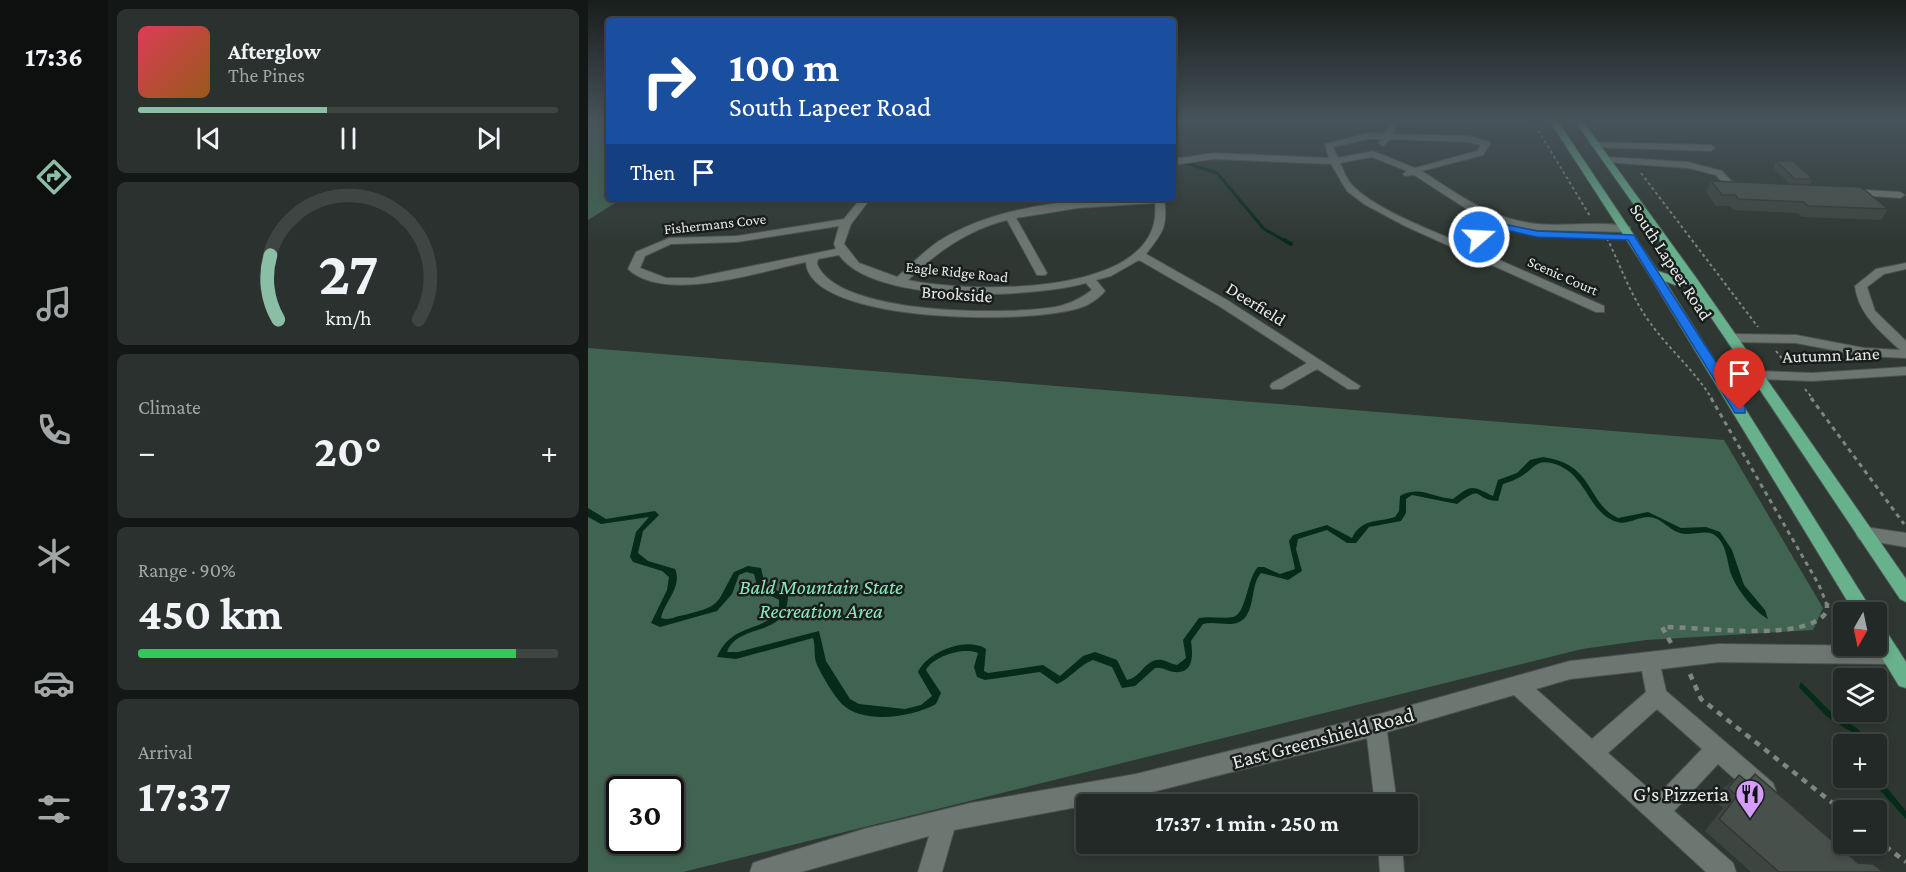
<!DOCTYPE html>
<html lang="en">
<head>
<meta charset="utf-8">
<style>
	body { margin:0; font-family:"Crimson Pro",serif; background:#2a312e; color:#f1f3f6; height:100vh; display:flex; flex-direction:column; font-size:22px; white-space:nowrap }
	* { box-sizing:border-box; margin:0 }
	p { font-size:20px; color:#a2a6a7 }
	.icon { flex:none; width:33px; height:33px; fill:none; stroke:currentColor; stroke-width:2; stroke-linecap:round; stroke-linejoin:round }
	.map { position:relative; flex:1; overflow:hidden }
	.sheet { display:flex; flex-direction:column; gap:9px; padding:9px; background:#131715; width:480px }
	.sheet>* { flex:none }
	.top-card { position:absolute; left:18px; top:18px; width:570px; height:183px; border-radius:6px; box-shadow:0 3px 9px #0003,0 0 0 2px #3f4543; background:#1a4fa0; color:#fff; overflow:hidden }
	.needle { width:39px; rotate:189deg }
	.fabs { position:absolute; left:1245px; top:602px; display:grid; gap:12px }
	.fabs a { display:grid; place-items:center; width:54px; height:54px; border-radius:6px; background:#222926; box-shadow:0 3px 9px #0003,0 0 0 2px #3f4543; font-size:30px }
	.speed { position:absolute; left:18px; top:776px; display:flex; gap:12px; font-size:30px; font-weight:700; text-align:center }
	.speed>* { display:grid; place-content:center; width:78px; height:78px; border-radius:50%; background:#222926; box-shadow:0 3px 9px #0003,0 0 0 2px #3f4543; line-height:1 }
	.speed .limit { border:3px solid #111; border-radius:9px; background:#fff; color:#111 }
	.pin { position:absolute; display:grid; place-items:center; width:51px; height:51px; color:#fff; margin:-62px -26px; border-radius:50% 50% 50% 0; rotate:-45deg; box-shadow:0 0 6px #0007 }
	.pin .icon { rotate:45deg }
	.me { position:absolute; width:66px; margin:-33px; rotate:71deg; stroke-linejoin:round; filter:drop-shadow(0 0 4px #0008) }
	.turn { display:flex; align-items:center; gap:21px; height:126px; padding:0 24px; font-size:27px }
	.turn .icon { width:78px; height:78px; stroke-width:2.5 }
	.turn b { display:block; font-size:42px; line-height:51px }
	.then { display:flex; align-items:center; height:57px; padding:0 24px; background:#0003; gap:12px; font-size:22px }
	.big { font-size:45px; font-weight:700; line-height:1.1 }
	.sheet .widget { flex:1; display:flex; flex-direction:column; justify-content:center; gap:9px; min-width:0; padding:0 21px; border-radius:9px; background:#2a312e }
	.sheet .dial { align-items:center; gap:0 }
	.dial svg { height:156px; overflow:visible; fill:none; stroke:#3f4543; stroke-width:7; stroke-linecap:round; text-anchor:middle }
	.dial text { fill:#f1f3f6; stroke:none }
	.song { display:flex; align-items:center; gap:18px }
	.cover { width:72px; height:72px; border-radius:9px; background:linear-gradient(135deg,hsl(350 70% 55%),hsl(30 70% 35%)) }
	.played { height:6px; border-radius:3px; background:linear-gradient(90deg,#8abfa5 45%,#3f4543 45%) }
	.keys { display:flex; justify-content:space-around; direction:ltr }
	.heat { display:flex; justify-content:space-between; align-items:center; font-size:33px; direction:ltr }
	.charge { height:9px; border-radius:4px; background:linear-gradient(90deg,#34c759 90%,#3f4543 0) }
	.trip { position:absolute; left:488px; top:794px; width:342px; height:60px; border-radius:6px; background:#222926; box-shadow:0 3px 9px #0003,0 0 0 2px #3f4543; font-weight:700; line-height:60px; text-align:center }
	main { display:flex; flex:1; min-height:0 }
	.menu { display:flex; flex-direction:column; width:108px; justify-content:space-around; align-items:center; background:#0e100f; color:#a2a6a7 }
	.menu .icon { width:42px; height:42px }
	.menu .on { color:#8abfa5 }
	.menu b { font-size:27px; color:#f1f3f6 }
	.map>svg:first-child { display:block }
	.green { fill:#406451; fill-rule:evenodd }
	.water { fill:#062b1b }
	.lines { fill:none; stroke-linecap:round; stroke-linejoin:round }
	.stream-far1 { stroke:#062b1b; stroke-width:3 }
	.stream { stroke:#062b1b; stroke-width:4 }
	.minor-casing { stroke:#4c5350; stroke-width:2 }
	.major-casing { stroke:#4c5350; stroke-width:2 }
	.path-far2 { stroke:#7e8682; stroke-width:2; stroke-dasharray:3 3; stroke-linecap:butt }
	.path-far1 { stroke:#7e8682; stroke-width:3; stroke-dasharray:4.5 4.5; stroke-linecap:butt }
	.path { stroke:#7e8682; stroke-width:4.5; stroke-dasharray:6 6; stroke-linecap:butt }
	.minor { fill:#6d7771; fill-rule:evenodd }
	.major { fill:#68b18d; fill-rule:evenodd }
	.wall { fill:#3d4540 }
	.building { fill:#47504b; stroke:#323834; stroke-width:1.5 }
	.route { fill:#1a73e8; stroke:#114b97; stroke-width:1.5 }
	.labels { text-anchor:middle; stroke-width:5; stroke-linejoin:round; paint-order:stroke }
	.far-street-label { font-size:15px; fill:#e6ebe8; stroke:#191d1b }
	.street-label { font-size:18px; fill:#e6ebe8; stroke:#191d1b }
	.near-park-label { font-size:21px; font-style:italic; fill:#8ae9b9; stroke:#191d1b }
	.near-street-label { font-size:21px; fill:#e6ebe8; stroke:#191d1b }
	.near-poi-label { font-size:21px; fill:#e6ebe8; stroke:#191d1b; text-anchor:end }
</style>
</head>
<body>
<main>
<nav class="menu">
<b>17:36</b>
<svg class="icon on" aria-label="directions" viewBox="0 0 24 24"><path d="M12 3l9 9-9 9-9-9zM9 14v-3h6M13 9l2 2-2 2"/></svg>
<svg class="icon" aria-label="music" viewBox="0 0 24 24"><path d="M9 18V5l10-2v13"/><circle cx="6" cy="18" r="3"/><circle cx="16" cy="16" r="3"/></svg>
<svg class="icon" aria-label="phone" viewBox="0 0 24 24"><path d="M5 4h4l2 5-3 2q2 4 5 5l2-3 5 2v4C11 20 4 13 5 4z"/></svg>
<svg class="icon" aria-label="climate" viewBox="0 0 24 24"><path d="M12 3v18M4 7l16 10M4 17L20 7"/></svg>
<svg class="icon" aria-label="car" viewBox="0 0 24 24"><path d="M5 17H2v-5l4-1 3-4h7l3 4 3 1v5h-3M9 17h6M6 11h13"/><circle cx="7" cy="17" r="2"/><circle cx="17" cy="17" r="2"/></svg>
<svg class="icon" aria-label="filters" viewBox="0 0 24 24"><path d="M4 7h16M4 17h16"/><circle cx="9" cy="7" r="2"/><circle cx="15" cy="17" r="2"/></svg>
</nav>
<section class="sheet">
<div class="widget">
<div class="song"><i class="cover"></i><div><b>Afterglow</b><p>The Pines</p></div></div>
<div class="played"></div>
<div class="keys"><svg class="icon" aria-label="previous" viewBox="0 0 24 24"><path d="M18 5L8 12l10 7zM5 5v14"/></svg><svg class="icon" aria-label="pause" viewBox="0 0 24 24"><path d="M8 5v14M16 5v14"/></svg><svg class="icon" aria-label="next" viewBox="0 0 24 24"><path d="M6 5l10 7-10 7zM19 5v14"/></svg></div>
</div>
<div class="widget dial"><svg viewBox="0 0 100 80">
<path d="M14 69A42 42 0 1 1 86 69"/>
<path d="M14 69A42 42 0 0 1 10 36" stroke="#8abfa5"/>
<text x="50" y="56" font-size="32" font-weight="700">27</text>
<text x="50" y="72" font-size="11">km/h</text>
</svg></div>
<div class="widget"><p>Climate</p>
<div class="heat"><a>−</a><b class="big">20°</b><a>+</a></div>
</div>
<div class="widget"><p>Range · 90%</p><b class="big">450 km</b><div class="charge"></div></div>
<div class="widget"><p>Arrival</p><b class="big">17:37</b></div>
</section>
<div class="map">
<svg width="1318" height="872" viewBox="0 0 1318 872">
	<rect width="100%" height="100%" fill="#2e3732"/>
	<path class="green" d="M0 120H21V198H35L0 220Z
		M0 348 1136 440 1235 608 1225 630 1058 640 994 649 95 872H0ZM32 789H82V840H32Z"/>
	<path class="water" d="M955 457C1007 464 998 503 1030 518L1060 512 1093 528 1118 527 1132 532 1144 550 1156 585 1177 610 1180 619C1166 611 1149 590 1143 574 1139 562 1139 545 1128 536 1119 528 1103 537 1092 533 1081 530 1073 517 1060 517 1050 517 1039 525 1029 522 999 513 999 471 963 463 947 459 944 471 932 477 927 480 921 482 915 484L910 501C884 500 897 483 869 504L824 495 818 499V513L813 521 781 527 768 543H759L739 530 710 539 708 549 714 571 700 580 673 573C661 586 669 616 649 623 639 626 626 621 615 624L603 641C605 655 606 674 586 672 579 671 574 667 567 668L547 686 534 688 524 667 505 660C491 665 483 678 469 684L452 672 397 680 389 677 386 667 390 653C375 647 346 656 338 670L353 693 348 704C325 717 275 725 254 704 245 695 235 677 229 665 225 656 228 646 225 638L148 659 129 657C144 621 179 633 191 608V600L170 589 166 574 158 572 151 575 144 594 129 611 72 627 63 623 79 590 81 577 74 571 45 562 42 557 48 532 61 517 13 524 0 517V508L18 519 67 511 71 515 55 531 50 553 60 561 87 569C95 587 76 602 73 618 81 621 88 616 96 615 135 606 128 603 146 572L160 566 173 568 177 585 200 596C199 639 150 622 139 652H150L231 631 238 661 262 699 271 704 317 709 333 705 344 696 330 672C339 652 379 636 398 649L396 671 400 673 455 665 472 676 495 656 507 652 529 660 539 680C554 677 558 657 574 660 579 661 583 664 589 665L598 658 595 640 611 618C622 616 634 619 645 617 658 615 659 578 670 567H676L692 574 707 569 701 541 705 535 739 525 764 538C774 518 788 523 807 517L811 511 812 496C832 485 845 498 865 499 885 484 883 486 905 496L910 480 929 473 942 460Z
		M1213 682 1242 711 1270 729 1280 744H1272L1265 733 1238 716 1211 687Z
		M1289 776 1318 811V819L1280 777Z"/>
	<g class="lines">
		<path class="stream-far1" d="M639 120H649
			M585 124 600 120
			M585 159 629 173 676 229 699 242"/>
		<path class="stream" d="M696 240 703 244"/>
		<g class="minor-casing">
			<path id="minor" d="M804 120H812L804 134 882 136 901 142 902 144 895 155 834 171C872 196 903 219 950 224 980 227 1012 220 1042 227V231L1038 232 950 230 914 224 884 248 1016 306V312H1008L817 226 776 204 759 191 743 164 626 159 585 165V159L626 153 741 158 737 144 780 133 796 134ZM780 139H793L791 143 795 146 802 139 881 142 893 145 889 151 827 168 785 151 750 158 745 147ZM784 157 819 171 815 174 817 176 826 175 885 213 905 221 875 244C843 230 791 211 766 187 759 181 756 171 752 163Z
				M1008 142 1123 145 1127 148 1123 151 1005 147V143Z
				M1019 157 1100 162 1134 171 1147 185H1156L1161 188 1156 191 1141 190 1128 175 1100 168 1016 162V158Z
				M1261 189 1312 192 1317 195 1312 198 1258 194 1256 192Z
				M273 198H283L263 224 256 244 271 263 309 277C323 265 336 251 351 241 416 201 502 198 576 198 580 227 575 232 558 254L639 300 772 386 770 389H760L729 369 694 389H684L682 386 684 383 719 363 631 306 551 260 523 276 508 280 517 291C513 296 505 302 499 305 457 326 220 325 218 262 173 271 77 304 40 269L48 252 81 238 149 236 256 219ZM567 203C578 299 379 293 320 280 349 252 379 230 419 220L449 275H457L459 273 428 218 490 208ZM251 226 246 244 248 249 105 278H78L52 268 57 256 83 244 149 242ZM251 255C286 305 445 298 498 283L504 290C492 299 482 304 467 307 419 315 250 316 229 264L230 259Z
				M1318 263V269L1296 274 1279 287 1287 311 1318 341V358L1276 356 1208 343 1144 342 1138 338 1144 334 1208 335 1276 348 1312 350C1293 332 1270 314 1267 286L1288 269Z
				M1318 367V375L1224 381 1169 379 1162 375 1169 371 1224 373Z
				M1277 527 1318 533V547L1271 539 1268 534 1271 529Z
				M1131 644 1303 646 1310 649 1313 655 1310 661 1303 664 1131 662 1073 669 1078 691 1185 783 1188 791 1185 799 1177 802 1169 799 1130 764 1086 811 1145 863 1148 872H1118L926 695 799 732 809 804H787L779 738 548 796 366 830 354 872H330L341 836 213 872H162L165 863 174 860 276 829 383 803 548 774 788 715 982 661ZM1054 671 1058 692 1004 739 948 689 982 679ZM1069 709 1114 749 1069 796 1020 753Z
				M790 843H814L816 872H792Z"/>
		</g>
		<g class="major-casing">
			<path id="major" d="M961 120H969L1070 271 1088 277H1097L986 120H994L1109 279 1318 579V602L1312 599 1170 387 1150 378H1138L1285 612H1266L1060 273ZM1077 281 1087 285H1101L1160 372 1132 369Z
				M1288 624 1295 626 1318 662V688L1311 686 1286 645H1288Z"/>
		</g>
		<path class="path-far2" d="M944 120 1002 216
			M0 130 21 123
			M1053 173 1170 327
			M1019 238C1033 267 1043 297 1063 324 1082 350 1107 371 1124 399
			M1188 351 1199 365
			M1217 389 1225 399"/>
		<path class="path-far1" d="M1123 398 1231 585 1239 605
			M1223 398 1316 524"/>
		<path class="path" d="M1083 643 1074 627C1108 626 1221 644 1239 611V603
			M1102 674 1113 699 1256 812
			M1288 839 1318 862"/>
		<use href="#minor" class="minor"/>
		<use href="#major" class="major"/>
	</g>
	<path class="wall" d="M1188 161 1225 179 1222 185 1300 209 1293 220 1214 217 1210 213 1145 210 1142 206H1128L1118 192 1123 181 1202 184 1185 168Z
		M1167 774 1270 863 1295 872H1163L1117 831 1135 808 1126 800 1137 787 1151 775 1159 781Z"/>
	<path class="building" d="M1188 161H1205L1225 179H1207Z
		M1123 181 1273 187 1300 209 1220 206 1216 202 1150 199 1147 195H1134Z
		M1167 774 1270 863 1285 864 1295 872H1191L1131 819 1149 796 1140 788 1151 775 1160 782Z"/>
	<linearGradient id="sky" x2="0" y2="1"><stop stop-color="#191e1c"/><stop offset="0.5" stop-color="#46535a"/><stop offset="1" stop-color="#46535a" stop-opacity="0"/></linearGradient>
	<rect width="1318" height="242" fill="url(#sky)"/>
	<path class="route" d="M906 222 949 231 1046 235 1157 407V413H1147L1040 240 949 237 908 228 895 239H888V235Z"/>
	<defs>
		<g id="restaurant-pin" transform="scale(1.5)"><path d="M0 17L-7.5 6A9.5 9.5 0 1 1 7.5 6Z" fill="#d49cfb" stroke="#191d1b"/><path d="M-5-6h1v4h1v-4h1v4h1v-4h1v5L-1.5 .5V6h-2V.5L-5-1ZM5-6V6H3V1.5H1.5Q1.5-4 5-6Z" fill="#111"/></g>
	</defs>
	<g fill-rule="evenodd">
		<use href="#restaurant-pin" x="1162" y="794"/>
	</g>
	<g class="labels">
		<g class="far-street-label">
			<text transform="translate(127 224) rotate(-6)" y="5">Fishermans Cove</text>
			<text transform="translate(369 272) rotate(6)" y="5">Eagle Ridge Road</text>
			<text transform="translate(975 276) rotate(24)" y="5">Scenic Court</text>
		</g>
		<g class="street-label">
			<text transform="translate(1083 262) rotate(57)" y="6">South Lapeer Road</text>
			<text transform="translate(369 294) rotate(4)" y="6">Brookside</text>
			<text transform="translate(668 304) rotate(32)" y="6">Deerfield</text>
			<text transform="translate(1243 355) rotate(-2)" y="6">Autumn Lane</text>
		</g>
		<g class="near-park-label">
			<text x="233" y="594">Bald Mountain State<tspan x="233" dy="24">Recreation Area</tspan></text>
		</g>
		<g class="near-street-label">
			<text transform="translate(735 738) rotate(-15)" y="7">East Greenshield Road</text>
		</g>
		<g class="near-poi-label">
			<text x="1141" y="801">G's Pizzeria</text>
		</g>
	</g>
</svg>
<div class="fabs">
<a><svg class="needle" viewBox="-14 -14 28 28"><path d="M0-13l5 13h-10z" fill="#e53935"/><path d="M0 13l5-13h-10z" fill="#a2a6a7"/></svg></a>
<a><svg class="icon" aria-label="layers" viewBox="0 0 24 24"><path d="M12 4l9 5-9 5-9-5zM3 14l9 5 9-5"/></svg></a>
<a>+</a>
<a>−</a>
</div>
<div class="speed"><div class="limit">30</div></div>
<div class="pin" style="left:1152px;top:410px;background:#d93025"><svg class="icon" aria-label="arrive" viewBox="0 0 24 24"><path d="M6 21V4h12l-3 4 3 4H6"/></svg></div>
<svg class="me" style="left:891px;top:237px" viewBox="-20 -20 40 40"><circle r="17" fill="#1a73e8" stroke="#fff" stroke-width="3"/><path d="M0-11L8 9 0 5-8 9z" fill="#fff"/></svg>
<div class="trip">17:37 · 1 min · 250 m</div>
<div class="top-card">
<div class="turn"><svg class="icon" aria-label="right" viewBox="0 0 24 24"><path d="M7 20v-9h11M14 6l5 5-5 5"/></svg><div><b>100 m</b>South Lapeer Road</div></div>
<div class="then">Then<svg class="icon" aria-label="arrive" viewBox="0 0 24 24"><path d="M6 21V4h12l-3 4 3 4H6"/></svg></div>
</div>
</div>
</main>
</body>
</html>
